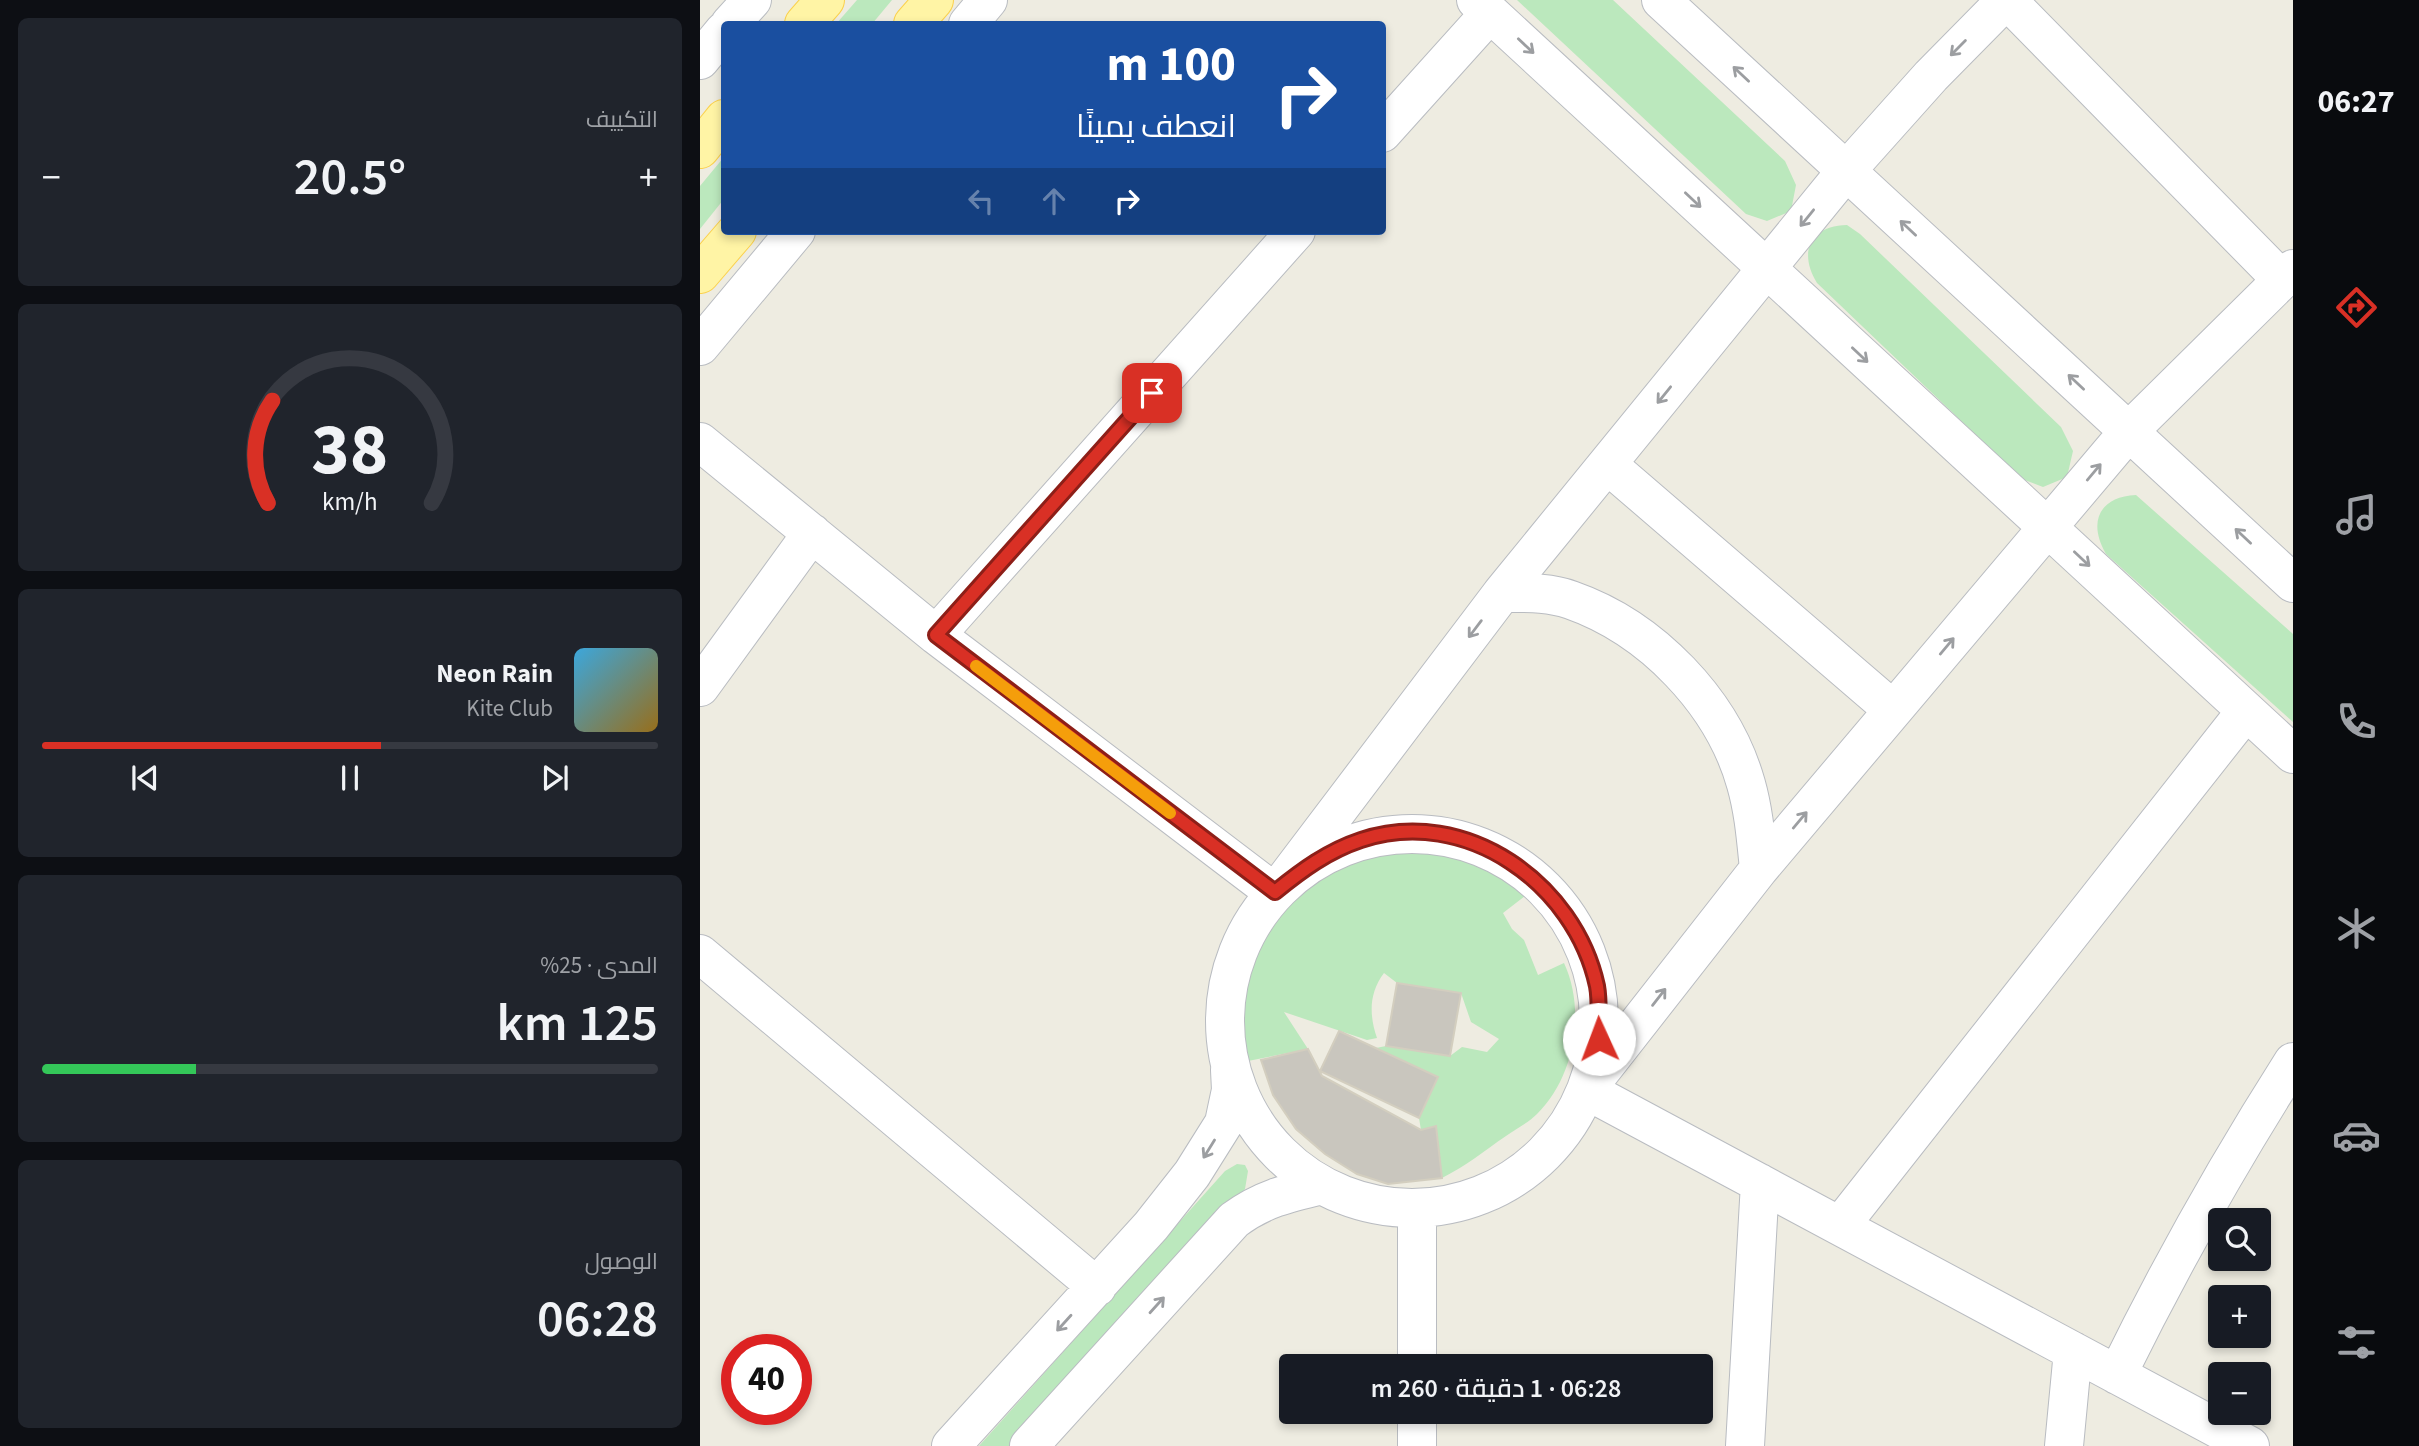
<!DOCTYPE html>
<html lang="ar">
<head>
<meta charset="utf-8">
<style>
	body { margin:0; font-family:"Source Sans 3",Cairo,sans-serif; background:#20242c; color:#f1f3f6; direction:rtl; height:100vh; display:flex; flex-direction:column; font-size:26px; white-space:nowrap }
	* { box-sizing:border-box; margin:0 }
	p { font-size:23px; color:#9ea1a6 }
	.icon { flex:none; width:38px; height:38px; fill:none; stroke:currentColor; stroke-width:2; stroke-linecap:round; stroke-linejoin:round }
	.map { position:relative; flex:1; overflow:hidden; direction:ltr }
	.details { display:flex; flex-direction:column; gap:18px; padding:18px; background:#0d0f14; width:700px }
	.details>* { flex:none }
	.guide { position:absolute; left:21px; top:21px; width:665px; height:214px; border-radius:7px; box-shadow:0 4px 10px #0003; direction:rtl; background:#1a4fa0; color:#fff; overflow:hidden }
	.tools { position:absolute; left:1508px; top:1208px; display:grid; gap:14px }
	.tools a { display:grid; place-items:center; width:63px; height:63px; border-radius:7px; background:#171b24; box-shadow:0 4px 10px #0003; font-size:35px }
	.speed { position:absolute; left:21px; top:1334px; display:flex; gap:14px; font-size:35px; font-weight:700; text-align:center }
	.speed>* { display:grid; place-content:center; width:91px; height:91px; border-radius:50%; background:#171b24; box-shadow:0 4px 10px #0003; line-height:1 }
	.speed .limit { border:10px solid #d22; background:#fff; color:#111 }
	.pin { position:absolute; display:grid; place-items:center; width:60px; height:60px; color:#fff; margin:-30px; border-radius:14px; box-shadow:0 4px 10px #0006 }
	.me { position:absolute; width:77px; margin:-38px; rotate:358deg; stroke-linejoin:round; filter:drop-shadow(0 0 5px #0008) }
	.turn { display:flex; align-items:center; gap:24px; height:147px; padding:0 35px; font-size:32px }
	.turn .icon { width:91px; height:91px; stroke-width:2.5 }
	.turn b { display:block; font-size:49px; line-height:60px }
	.lanes { display:flex; align-items:center; height:66px; padding:0 35px; background:#0003; justify-content:center; gap:35px; direction:ltr }
	.lanes .off { opacity:.35 }
	.big { font-size:52px; font-weight:600; line-height:1.1 }
	.details .tile { flex:1; display:flex; flex-direction:column; justify-content:center; gap:10px; min-width:0; padding:0 24px; border-radius:10px; background:#20242c }
	.details .dial { align-items:center; gap:0 }
	.dial svg { height:182px; overflow:visible; fill:none; stroke:#363941; stroke-width:7; stroke-linecap:round; text-anchor:middle }
	.dial text { fill:#f1f3f6; stroke:none }
	.song { display:flex; align-items:center; gap:21px }
	.cover { width:84px; height:84px; border-radius:10px; background:linear-gradient(135deg,hsl(200 70% 55%),hsl(40 70% 35%)) }
	.played { height:7px; border-radius:4px; background:linear-gradient(90deg,#d93025 55%,#363941 55%) }
	.keys { display:flex; justify-content:space-around; direction:ltr }
	.heat { display:flex; justify-content:space-between; align-items:center; font-size:38px; direction:ltr }
	.charge { height:10px; border-radius:5px; background:linear-gradient(90deg,#34c759 25%,#363941 0) }
	.trip { position:absolute; left:579px; top:1354px; width:434px; height:70px; border-radius:7px; background:#171b24; box-shadow:0 4px 10px #0003; font-weight:600; line-height:70px; text-align:center; direction:rtl }
	main { display:flex; flex:1; min-height:0 }
	.tab-bar { display:flex; flex-direction:column; width:126px; justify-content:space-around; align-items:center; background:#090b0e; color:#9ea1a6 }
	.tab-bar .icon { width:49px; height:49px }
	.tab-bar .current { color:#d93025 }
	.tab-bar b { font-size:32px; color:#f1f3f6 }
	.map>svg:first-child { display:block }
	.green { fill:#bbe8bd }
	.building { fill:#c9c6be; stroke:#d3cebf; stroke-width:2 }
	.lines { fill:none; stroke-linecap:round; stroke-linejoin:round }
	.minor-casing { stroke:#b9bcc1; stroke-width:40 }
	.major-casing { stroke:#fbd14d; stroke-width:40 }
	.minor { stroke:#fff; stroke-width:38 }
	.major { stroke:#fff4a5; stroke-width:38 }
	.oneway { stroke:#9c9ea1 }
	.route-casing { stroke:#8d1f18; stroke-width:18 }
	.route { stroke:#d93025; stroke-width:12 }
	.slow { stroke:#f59e0b; stroke-width:12 }
</style>
</head>
<body>
<main>
<nav class="tab-bar">
<b>06:27</b>
<svg class="icon current" aria-label="directions" viewBox="0 0 24 24"><path d="M12 3l9 9-9 9-9-9zM9 14v-3h6M13 9l2 2-2 2"/></svg>
<svg class="icon" aria-label="music" viewBox="0 0 24 24"><path d="M9 18V5l10-2v13"/><circle cx="6" cy="18" r="3"/><circle cx="16" cy="16" r="3"/></svg>
<svg class="icon" aria-label="phone" viewBox="0 0 24 24"><path d="M5 4h4l2 5-3 2q2 4 5 5l2-3 5 2v4C11 20 4 13 5 4z"/></svg>
<svg class="icon" aria-label="climate" viewBox="0 0 24 24"><path d="M12 3v18M4 7l16 10M4 17L20 7"/></svg>
<svg class="icon" aria-label="car" viewBox="0 0 24 24"><path d="M5 17H2v-5l4-1 3-4h7l3 4 3 1v5h-3M9 17h6M6 11h13"/><circle cx="7" cy="17" r="2"/><circle cx="17" cy="17" r="2"/></svg>
<svg class="icon" aria-label="filters" viewBox="0 0 24 24"><path d="M4 7h16M4 17h16"/><circle cx="9" cy="7" r="2"/><circle cx="15" cy="17" r="2"/></svg>
</nav>
<div class="map">
<svg width="1593" height="1446" viewBox="0 0 1593 1446">
	<rect width="100%" height="100%" fill="#eeece1"/>
	<path class="green" d="M157 0H192L172 24H136Z
		M817 0H913L1085 161 1096 185 1091 211 1067 221 1046 214Z
		M24 157V199L0 229V186Z
		M1147 225 1160 234 1361 427 1373 451 1367 477 1343 487 1322 479 1117 283C1098 252 1110 226 1147 225Z
		M1436 495 1593 634V722L1406 554C1388 523 1398 497 1436 495Z
		M706 840C749 845 800 852 828 888L825 896 803 913 812 929 824 940 838 975 864 963C886 1010 875 1077 837 1114 828 1123 816 1129 806 1136 784 1151 766 1166 742 1178L735 1126 721 1130 719 1118 676 1048 686 1046 750 1056 762 1047 787 1052 799 1039 771 1022 761 993 697 983 684 973C669 993 669 1015 677 1038L667 1040 584 1012 608 1049 548 1061C541 1038 532 1012 536 987 546 921 605 861 669 844 680 840 694 841 706 840Z
		M537 1164 545 1165 548 1171 545 1189 314 1446H279L525 1171Z"/>
	<path class="building" d="M697 983 761 993 750 1056 686 1046Z
		M639 1031 738 1077 719 1118 620 1071Z
		M608 1049 622 1076 721 1130 736 1126 742 1178 688 1184 657 1174 625 1154 596 1129 573 1095 561 1060Z"/>
	<g class="lines">
		<g class="minor-casing">
			<path id="minor" d="M776 0 1593 754
				M961 0 1593 583
				M1307 0 1580 278
				M30 24 52 0
				M268 24 288 0
				M0 60 24 31
				M682 133 790 13
				M0 346 96 231
				M0 442 236 635 575 893 802 593 1146 171 1231 76 1306 0
				M908 465 1193 710
				M802 593C826 593 849 592 871 600 951 628 1023 702 1046 784 1054 812 1056 840 1059 869
				M236 635 596 231
				M0 687 112 533
				M525 1021a187 187 0 1 1 374 0a187 187 0 1 1-374 0Z
				M0 954 397 1287
				M1140 1226 1546 711
				M717 1367V1209
				M1417 1375C1470 1267 1528 1164 1593 1062
				M251 1446 451 1226 492 1174 524 1123 531 1090 530 1070
				M329 1446 534 1220C562 1199 588 1193 622 1185
				M717 1446V1412
				M1045 1446 1060 1183
				M1364 1446 1373 1351
				M1550 1446 886 1090 1059 869 1429 431 1593 269"/>
		</g>
		<g class="major-casing">
			<path id="major" d="M104 24 125 0
				M213 24 234 0
				M0 149 24 119
				M0 274 37 231"/>
		</g>
		<use href="#minor" class="minor"/>
		<use href="#major" class="major"/>
	</g>
	<defs><path id="oneway-shaft" d="M-6 0H5M1.5-3L5.5 0L1.5 3" fill="none" stroke-width="1.6" stroke-linecap="round" stroke-linejoin="round" transform="scale(1.75)"/></defs>
	<g class="oneway">
		<use href="#oneway-shaft" transform="translate(826 46) rotate(43)"/>
		<use href="#oneway-shaft" transform="translate(1258 48) rotate(135)"/>
		<use href="#oneway-shaft" transform="translate(1041 74) rotate(-137)"/>
		<use href="#oneway-shaft" transform="translate(993 200) rotate(43)"/>
		<use href="#oneway-shaft" transform="translate(1107 218) rotate(129)"/>
		<use href="#oneway-shaft" transform="translate(1208 228) rotate(-137)"/>
		<use href="#oneway-shaft" transform="translate(1160 355) rotate(43)"/>
		<use href="#oneway-shaft" transform="translate(1376 382) rotate(-137)"/>
		<use href="#oneway-shaft" transform="translate(964 395) rotate(129)"/>
		<use href="#oneway-shaft" transform="translate(1394 472) rotate(-50)"/>
		<use href="#oneway-shaft" transform="translate(1543 536) rotate(-137)"/>
		<use href="#oneway-shaft" transform="translate(1382 559) rotate(43)"/>
		<use href="#oneway-shaft" transform="translate(775 629) rotate(127)"/>
		<use href="#oneway-shaft" transform="translate(1247 646) rotate(-50)"/>
		<use href="#oneway-shaft" transform="translate(1100 820) rotate(-50)"/>
		<use href="#oneway-shaft" transform="translate(959 997) rotate(-52)"/>
		<use href="#oneway-shaft" transform="translate(509 1149) rotate(122)"/>
		<use href="#oneway-shaft" transform="translate(457 1305) rotate(-48)"/>
		<use href="#oneway-shaft" transform="translate(364 1323) rotate(132)"/>
	</g>
	<g class="lines">
		<g class="route-casing">
			<path id="route" d="M452 393 236 635 575 892C602 870 628 851 661 840 766 805 875 884 897 986 900 1002 898 1022 899 1039"/>
		</g>
		<use href="#route" class="route"/>
		<path class="slow" d="M276 666 470 813"/>
	</g>
</svg>
<div class="tools">
<a><svg class="icon" aria-label="search" viewBox="0 0 24 24"><circle cx="10" cy="10" r="6"/><path d="M15 15l6 6"/></svg></a>
<a>+</a>
<a>−</a>
</div>
<div class="speed"><div class="limit">40</div></div>
<div class="pin" style="left:452px;top:393px;background:#d93025"><svg class="icon" aria-label="arrive" viewBox="0 0 24 24"><path d="M6 21V4h12l-3 4 3 4H6"/></svg></div>
<svg class="me" style="left:899px;top:1039px" viewBox="-20 -20 40 40"><circle r="19" fill="#fff"/><path d="M0-13L10 11 0 6-10 11z" fill="#d93025"/></svg>
<div class="trip">06:28 · 1 دقيقة · 260 m</div>
<div class="guide">
<div class="turn"><svg class="icon" aria-label="right" viewBox="0 0 24 24"><path d="M7 20v-9h11M14 6l5 5-5 5"/></svg><div><b>100 m</b>انعطف يمينًا</div></div>
<div class="lanes"><svg class="icon off" aria-label="left" viewBox="0 0 24 24"><path d="M17 20v-9H6M10 6l-5 5 5 5"/></svg><svg class="icon off" aria-label="ahead" viewBox="0 0 24 24"><path d="M12 20V5M6 11l6-6 6 6"/></svg><svg class="icon" aria-label="right" viewBox="0 0 24 24"><path d="M7 20v-9h11M14 6l5 5-5 5"/></svg></div>
</div>
</div>
<section class="details">
<div class="tile"><p>التكييف</p>
<div class="heat"><a>−</a><b class="big">20.5°</b><a>+</a></div>
</div>
<div class="tile dial"><svg viewBox="0 0 100 80">
<path d="M14 69A42 42 0 1 1 86 69"/>
<path d="M14 69A42 42 0 0 1 16 24" stroke="#d93025"/>
<text x="50" y="56" font-size="32" font-weight="700">38</text>
<text x="50" y="72" font-size="11">km/h</text>
</svg></div>
<div class="tile">
<div class="song"><i class="cover"></i><div><b>Neon Rain</b><p>Kite Club</p></div></div>
<div class="played"></div>
<div class="keys"><svg class="icon" aria-label="previous" viewBox="0 0 24 24"><path d="M18 5L8 12l10 7zM5 5v14"/></svg><svg class="icon" aria-label="pause" viewBox="0 0 24 24"><path d="M8 5v14M16 5v14"/></svg><svg class="icon" aria-label="next" viewBox="0 0 24 24"><path d="M6 5l10 7-10 7zM19 5v14"/></svg></div>
</div>
<div class="tile"><p>المدى · 25%</p><b class="big">125 km</b><div class="charge"></div></div>
<div class="tile"><p>الوصول</p><b class="big">06:28</b></div>
</section>
</main>
</body>
</html>
